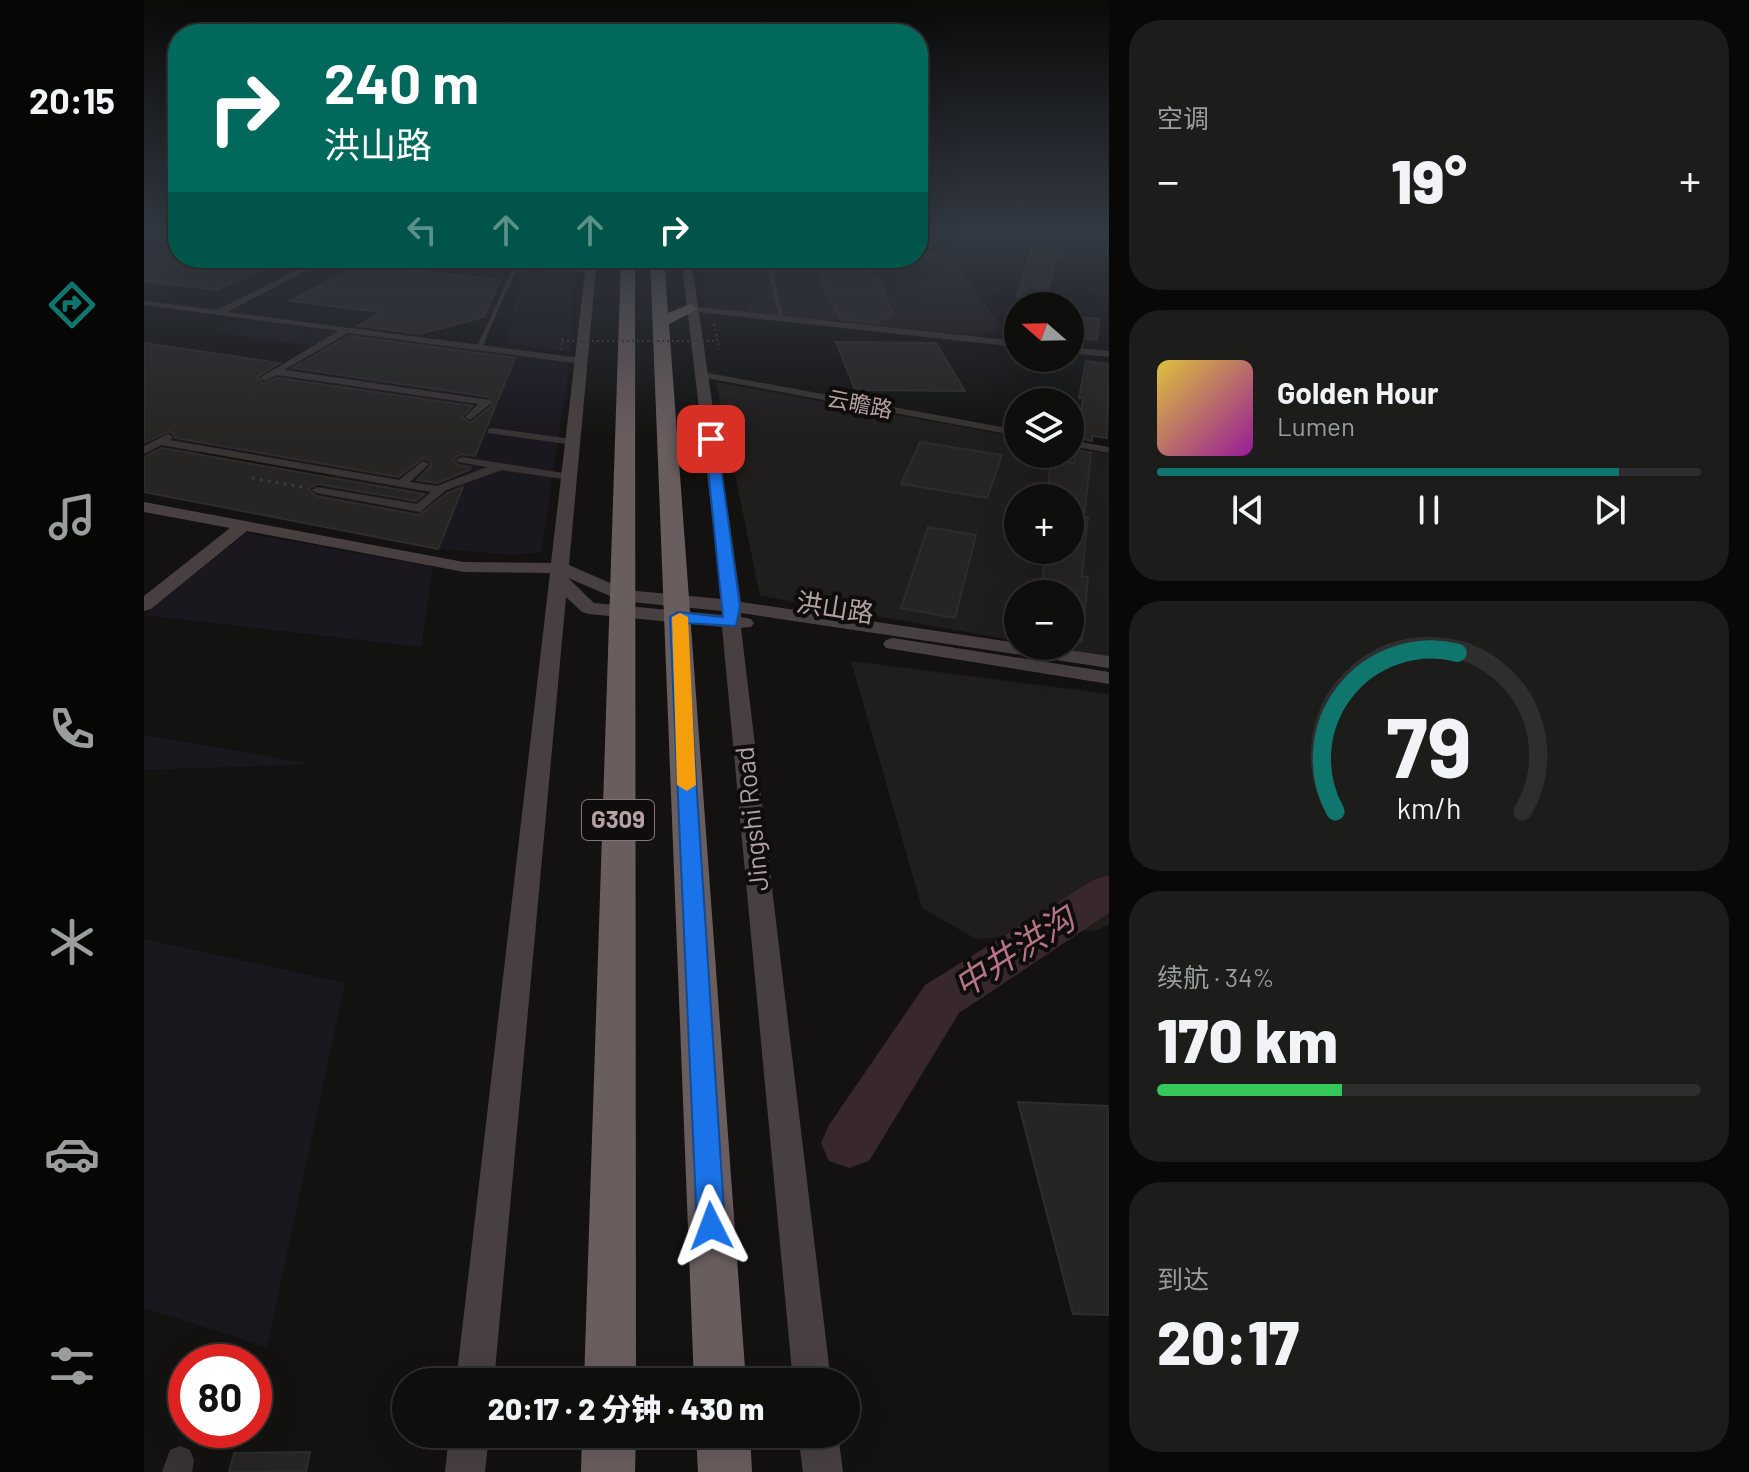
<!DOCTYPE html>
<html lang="zh">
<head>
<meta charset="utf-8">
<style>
	body { margin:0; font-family:Barlow,"Noto Sans SC",sans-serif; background:#1c1c1b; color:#f1f3f6; height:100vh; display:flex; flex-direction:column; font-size:30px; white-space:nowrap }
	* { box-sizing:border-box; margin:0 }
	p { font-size:26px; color:#9b9c9d }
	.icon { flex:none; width:44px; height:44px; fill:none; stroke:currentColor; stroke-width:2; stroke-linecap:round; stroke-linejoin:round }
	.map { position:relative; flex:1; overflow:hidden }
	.sheet { display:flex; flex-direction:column; gap:20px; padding:20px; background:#080807; width:640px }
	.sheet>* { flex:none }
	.top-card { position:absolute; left:24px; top:24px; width:760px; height:244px; border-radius:32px; box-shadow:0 8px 32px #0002,0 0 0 2px #2e2e2e; background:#00695c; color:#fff; overflow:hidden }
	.needle { width:52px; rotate:290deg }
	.tools { position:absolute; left:860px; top:292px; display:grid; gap:16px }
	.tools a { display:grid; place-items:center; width:80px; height:80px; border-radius:50%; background:#0e0e0d; box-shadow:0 8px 32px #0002,0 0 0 2px #2e2e2e; font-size:40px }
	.speed { position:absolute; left:24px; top:1344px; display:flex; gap:16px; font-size:40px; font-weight:700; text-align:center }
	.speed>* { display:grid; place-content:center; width:104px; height:104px; border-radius:50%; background:#0e0e0d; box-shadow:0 8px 32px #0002,0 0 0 2px #2e2e2e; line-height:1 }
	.speed .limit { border:12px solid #d22; background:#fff; color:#111 }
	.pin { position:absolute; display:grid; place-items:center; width:68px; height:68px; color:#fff; margin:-34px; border-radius:16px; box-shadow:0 4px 12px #0006 }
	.me { position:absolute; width:88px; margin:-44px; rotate:357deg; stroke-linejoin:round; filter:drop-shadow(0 0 6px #0008) }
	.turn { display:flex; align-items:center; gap:28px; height:168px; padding:0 24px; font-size:36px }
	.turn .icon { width:104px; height:104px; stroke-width:2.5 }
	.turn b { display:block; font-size:56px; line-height:68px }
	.lanes { display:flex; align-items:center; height:76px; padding:0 24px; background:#0003; justify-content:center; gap:40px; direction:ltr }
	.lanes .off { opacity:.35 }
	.big { font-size:60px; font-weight:800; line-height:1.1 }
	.sheet .card { flex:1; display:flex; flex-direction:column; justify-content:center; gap:12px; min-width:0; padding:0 28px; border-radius:32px; background:#1c1c1b }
	.sheet .dial { align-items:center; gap:0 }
	.dial svg { height:208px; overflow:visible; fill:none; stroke:#2e2e2e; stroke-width:7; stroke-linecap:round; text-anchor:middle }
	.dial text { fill:#f1f3f6; stroke:none }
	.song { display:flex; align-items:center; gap:24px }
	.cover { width:96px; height:96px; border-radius:12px; background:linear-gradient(135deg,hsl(50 70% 55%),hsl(300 70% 35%)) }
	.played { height:8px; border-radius:4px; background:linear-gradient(90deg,#0f766e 85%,#2e2e2e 85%) }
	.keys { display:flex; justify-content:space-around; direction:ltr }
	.heat { display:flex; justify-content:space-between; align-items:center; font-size:44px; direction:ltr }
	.charge { height:12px; border-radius:6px; background:linear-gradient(90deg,#34c759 34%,#2e2e2e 0) }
	.trip { position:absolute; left:248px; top:1368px; width:468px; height:80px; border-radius:40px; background:#0e0e0d; box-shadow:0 8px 32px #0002,0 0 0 2px #2e2e2e; font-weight:800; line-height:80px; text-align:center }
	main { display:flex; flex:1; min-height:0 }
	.tabs { display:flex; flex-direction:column; width:144px; justify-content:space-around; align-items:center; background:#060605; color:#9b9c9d }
	.tabs .icon { width:56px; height:56px }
	.tabs .current { color:#0f766e }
	.tabs b { font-size:36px; color:#f1f3f6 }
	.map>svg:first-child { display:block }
	.built { fill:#201d1d; fill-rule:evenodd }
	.green { fill:#1a171e }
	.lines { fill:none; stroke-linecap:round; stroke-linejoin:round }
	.river { fill:#38272c; fill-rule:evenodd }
	.building { fill:#272524; stroke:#2f2c2b; stroke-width:2 }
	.path-far1 { stroke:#3f3838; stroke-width:2; stroke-dasharray:2 3; stroke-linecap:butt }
	.path { stroke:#3f3838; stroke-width:3; stroke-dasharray:3 5; stroke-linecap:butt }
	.lane-far1 { stroke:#383332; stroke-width:4 }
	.lane { stroke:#383332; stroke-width:5 }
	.street { fill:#383332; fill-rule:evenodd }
	.secondary { fill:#484040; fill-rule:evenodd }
	.highway { fill:#6a5d5e; fill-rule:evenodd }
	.path-bridge { stroke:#3f3838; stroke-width:2; stroke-dasharray:2 3; stroke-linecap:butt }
	.route { fill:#1a73e8; stroke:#114b97; stroke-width:2 }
	.slow { fill:#f59e0b }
	.labels { text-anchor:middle; stroke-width:8; stroke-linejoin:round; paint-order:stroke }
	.far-street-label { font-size:22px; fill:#b5a1a2; stroke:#0e0d0c }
	.shield { fill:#0e0d0c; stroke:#837575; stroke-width:2 }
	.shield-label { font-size:24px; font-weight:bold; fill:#b5a1a2 }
	.street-label { font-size:26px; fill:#b5a1a2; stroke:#0e0d0c }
	.near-water-label { font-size:34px; font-style:italic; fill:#b47485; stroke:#0e0d0c }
</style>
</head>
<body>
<main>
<nav class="tabs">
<b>20:15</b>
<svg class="icon current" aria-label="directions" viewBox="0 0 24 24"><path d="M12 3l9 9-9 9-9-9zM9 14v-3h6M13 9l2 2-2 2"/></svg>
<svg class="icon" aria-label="music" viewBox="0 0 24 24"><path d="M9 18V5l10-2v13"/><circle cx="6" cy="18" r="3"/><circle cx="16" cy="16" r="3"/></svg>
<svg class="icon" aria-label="phone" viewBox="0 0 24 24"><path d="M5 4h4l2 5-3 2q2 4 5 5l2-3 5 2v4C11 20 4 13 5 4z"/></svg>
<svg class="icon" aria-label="climate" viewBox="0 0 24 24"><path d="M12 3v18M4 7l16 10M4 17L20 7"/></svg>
<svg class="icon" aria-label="car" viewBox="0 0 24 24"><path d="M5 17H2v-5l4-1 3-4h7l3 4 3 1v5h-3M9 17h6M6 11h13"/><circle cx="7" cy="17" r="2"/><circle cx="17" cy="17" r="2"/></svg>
<svg class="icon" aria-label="filters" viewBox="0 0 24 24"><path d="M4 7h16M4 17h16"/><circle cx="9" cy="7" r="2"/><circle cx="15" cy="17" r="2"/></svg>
</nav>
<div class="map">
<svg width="965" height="1472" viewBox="0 0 965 1472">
	<rect width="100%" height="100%" fill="#131211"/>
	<path class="built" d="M774 233H789L858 326 837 336 601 312 608 299 598 258H774Z
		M572 382 874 437V454H926V447L965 454V657L903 646H926V594H874V641L616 596ZM874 498H926V550H874Z
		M707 661 965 694V925L953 930 832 939 778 908Z"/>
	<path class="green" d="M555 258H598L609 299 601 312 562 308Z
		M379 271 429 272 426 352 361 343Z
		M93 319 426 362 397 552 368 555 294 549 40 500 65 483 159 500 195 473 61 449 0 486V445L168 346 67 332Z
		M102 533 289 567 277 647 0 615Z
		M0 735 167 764 0 770Z
		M0 939 201 983 123 1347 0 1308Z"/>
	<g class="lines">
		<path class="river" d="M965 875V913L815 1013 725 1161 705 1168 685 1161 677 1143 685 1125 781 985 949 880Z"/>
	</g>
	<path class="building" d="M34 244V258H141L73 290 0 281V258Z
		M887 249 914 251 902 300 873 297Z
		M673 261H722L729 277 734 278 749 314 732 323 696 319 676 278 679 277Z
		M217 264 356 280 340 317 275 334 214 326 237 312 146 301Z
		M926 316 955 319 953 340 926 337Z
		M205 336 371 358 331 456 317 454 309 460 314 465 327 467 325 470 293 483 273 480 287 466 286 461 280 458 254 477 32 438 26 431 0 443V343L136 363 113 377 119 384 134 378 328 406 318 417 326 423 348 406 346 397 149 368Z
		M692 342 792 343 821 391 711 390Z
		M942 361 965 364 963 438 948 436V441L933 438 939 398H935Z
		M776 442 858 455 843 498 757 484Z
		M18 448 280 494 272 501 174 484 164 489 172 496 275 515 304 493 319 487 294 549 0 492V457Z
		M932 450 947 453 940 517H944L938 576 944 577 938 642H926V594H896L903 550H926V493L903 490 908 459 930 463Z
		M784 527 832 535 811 618 757 608Z
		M874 1102 965 1106V1315L929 1314Z
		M166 1452 162 1472H85L90 1453Z"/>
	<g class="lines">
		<path class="path-far1" d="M570 324 575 349"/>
		<path class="path" d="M108 478 158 487"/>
		<path class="lane-far1" d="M774 254 793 255
			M624 263 638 319
			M339 339 368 275 379 262"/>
		<path class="lane" d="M335 348 340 337"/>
		<path class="street" d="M177 258H187L83 312 438 358 443 361 438 364 204 333 140 370 346 400V404L326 420 321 417 334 404 133 375 121 381 116 378 194 331 0 305V301L73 310Z
			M546 306 874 341V347L543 311V307Z
			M926 347 965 351V357L926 353Z
			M559 372 874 430V436L556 377 554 375Z
			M348 428 429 439 434 442 429 445 344 433V429Z
			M24 434 29 437 26 440 255 480 279 461 285 464 266 482 293 486 343 467 314 462 312 460 318 457 426 474 432 477 426 480 358 470 302 490 276 512 173 493 167 490 173 487 273 504 287 492 17 445 0 454V446Z
			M926 440 965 447V453L926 446Z
			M36 1446 46 1450 50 1460 48 1472H18L26 1450Z"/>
		<path class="secondary" d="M938 233H965V238Z
			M339 258H373L442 265 443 258H453L425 565 482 590 578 599 537 258H547L597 602 874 643V646H898L965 656V668L597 613V617L607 619 610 623 607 627 597 628 687 1382H649L578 627 445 614 438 612 422 597 350 1382H312L406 573 320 572 103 531 7 609 0 611V596L86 528 0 512V502L320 562 407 563 441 272ZM424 578 478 601 578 611V615L450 603Z
			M749 638 965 672V684L742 648 739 644 742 640Z
			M305 1434H345L341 1472H301Z
			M654 1434H694L699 1472H659Z"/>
		<path class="highway" d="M477 258H491L492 1382H440Z
			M506 258H520L524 313 546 304 554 309 525 324 602 1382H550Z
			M438 1434H492L491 1472H437Z
			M552 1434H606L608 1472H554Z"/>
		<path class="path-bridge" d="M418 341H573
			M417 350 419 334"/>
	</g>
	<linearGradient id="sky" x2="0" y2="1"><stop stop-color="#0a0a09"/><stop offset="0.53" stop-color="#333943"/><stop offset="1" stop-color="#333943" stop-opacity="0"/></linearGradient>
	<rect width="965" height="439" fill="url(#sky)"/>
	<path class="route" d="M567 435 573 439 596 606 592 626 542 623 581 1226 577 1235 567 1239 557 1235 553 1226 526 617 534 612 579 617 561 439Z"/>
	<path class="slow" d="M536 613 544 617 552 785 543 791 533 785 528 617Z"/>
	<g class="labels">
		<g class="far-street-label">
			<text transform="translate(716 404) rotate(11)" y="8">云瞻路</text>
		</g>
		<rect class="shield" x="438" y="800" width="72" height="40" rx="6"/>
		<g class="shield-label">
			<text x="474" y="828">G309</text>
		</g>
		<g class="street-label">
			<text transform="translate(691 608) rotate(9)" y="9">洪山路</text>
			<text transform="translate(608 819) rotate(-96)" y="9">Jingshi Road</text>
		</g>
		<g class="near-water-label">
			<text transform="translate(870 952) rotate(-33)" y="12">中井洪沟</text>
		</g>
	</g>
</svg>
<div class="tools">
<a><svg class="needle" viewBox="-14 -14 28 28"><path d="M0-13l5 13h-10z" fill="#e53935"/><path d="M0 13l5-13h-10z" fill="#9b9c9d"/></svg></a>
<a><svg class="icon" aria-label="layers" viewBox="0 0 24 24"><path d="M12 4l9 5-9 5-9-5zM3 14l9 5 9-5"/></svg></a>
<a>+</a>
<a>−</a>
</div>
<div class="speed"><div class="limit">80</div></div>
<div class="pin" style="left:567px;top:439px;background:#d93025"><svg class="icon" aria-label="arrive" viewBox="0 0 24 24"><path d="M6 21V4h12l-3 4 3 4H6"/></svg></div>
<svg class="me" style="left:567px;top:1226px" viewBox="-20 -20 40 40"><path d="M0-17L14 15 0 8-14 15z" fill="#1a73e8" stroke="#fff" stroke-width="4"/></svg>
<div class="trip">20:17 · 2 分钟 · 430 m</div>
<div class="top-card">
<div class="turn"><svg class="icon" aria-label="right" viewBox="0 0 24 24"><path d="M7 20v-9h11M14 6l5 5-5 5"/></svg><div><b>240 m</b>洪山路</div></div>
<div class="lanes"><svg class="icon off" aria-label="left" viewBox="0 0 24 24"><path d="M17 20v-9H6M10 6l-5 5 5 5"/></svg><svg class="icon off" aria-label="ahead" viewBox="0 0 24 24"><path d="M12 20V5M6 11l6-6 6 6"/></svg><svg class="icon off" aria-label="ahead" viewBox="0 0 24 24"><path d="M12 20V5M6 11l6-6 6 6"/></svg><svg class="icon" aria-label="right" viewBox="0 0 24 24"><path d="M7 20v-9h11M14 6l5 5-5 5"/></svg></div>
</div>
</div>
<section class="sheet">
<div class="card"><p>空调</p>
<div class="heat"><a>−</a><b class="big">19°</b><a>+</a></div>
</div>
<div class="card">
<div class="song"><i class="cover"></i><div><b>Golden Hour</b><p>Lumen</p></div></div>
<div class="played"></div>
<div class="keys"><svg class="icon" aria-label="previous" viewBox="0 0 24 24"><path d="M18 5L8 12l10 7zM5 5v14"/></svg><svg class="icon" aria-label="pause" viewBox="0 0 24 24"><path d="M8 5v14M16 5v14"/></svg><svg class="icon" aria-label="next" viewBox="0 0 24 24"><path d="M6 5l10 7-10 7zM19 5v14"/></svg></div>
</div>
<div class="card dial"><svg viewBox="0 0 100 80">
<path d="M14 69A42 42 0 1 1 86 69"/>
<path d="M14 69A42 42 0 0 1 61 8" stroke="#0f766e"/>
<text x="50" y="56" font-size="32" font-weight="700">79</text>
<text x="50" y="72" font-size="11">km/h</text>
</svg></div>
<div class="card"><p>续航 · 34%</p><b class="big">170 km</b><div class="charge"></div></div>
<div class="card"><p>到达</p><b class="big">20:17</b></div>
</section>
</main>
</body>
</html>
